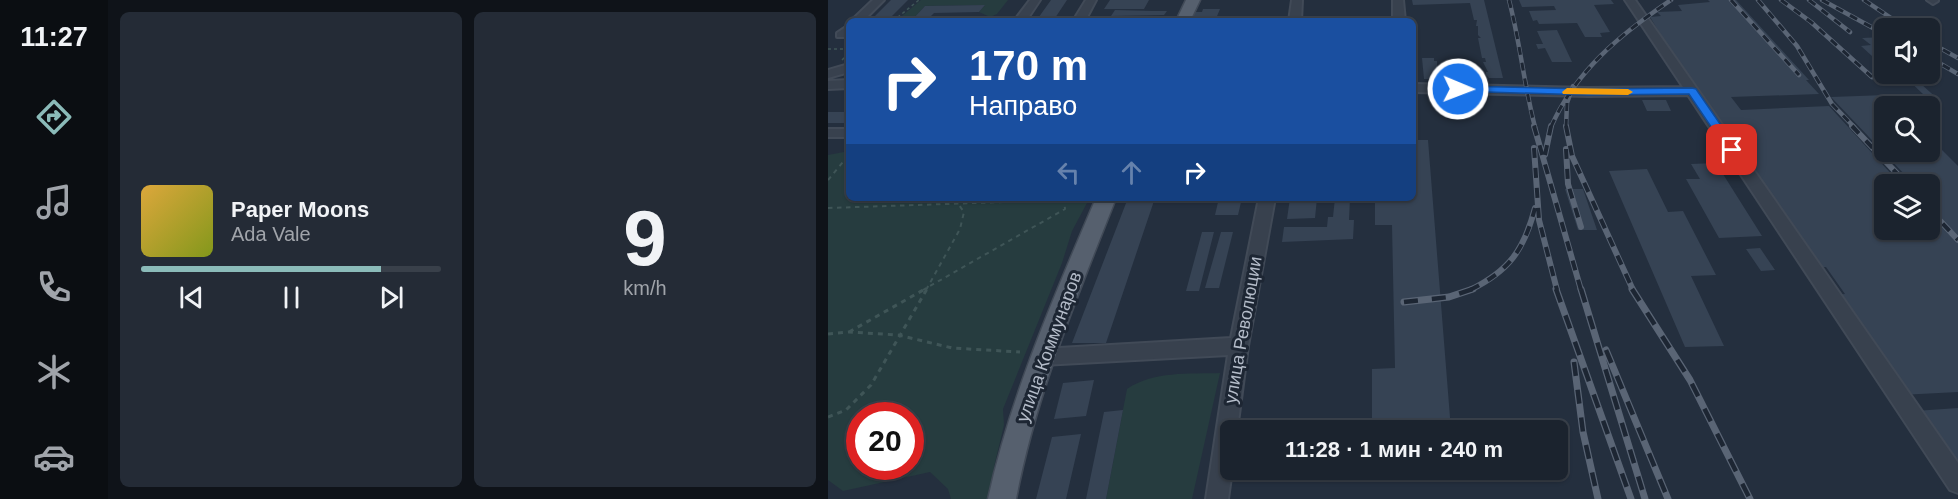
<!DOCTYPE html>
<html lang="ru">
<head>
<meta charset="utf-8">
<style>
	body { margin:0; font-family:Arial,sans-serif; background:#242b36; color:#f1f3f6; height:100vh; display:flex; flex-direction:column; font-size:22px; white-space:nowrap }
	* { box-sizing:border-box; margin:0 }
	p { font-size:20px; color:#a0a4aa }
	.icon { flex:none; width:33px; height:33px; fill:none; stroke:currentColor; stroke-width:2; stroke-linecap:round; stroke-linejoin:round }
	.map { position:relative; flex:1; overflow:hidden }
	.drawer { display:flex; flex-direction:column; gap:12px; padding:12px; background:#0f1319; width:720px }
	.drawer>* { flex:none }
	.hud { position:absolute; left:18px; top:18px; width:570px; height:183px; border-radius:9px; box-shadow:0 2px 4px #0004,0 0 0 2px #39404a; background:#1a4fa0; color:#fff; overflow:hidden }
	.fabs { position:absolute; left:1046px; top:18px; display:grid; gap:12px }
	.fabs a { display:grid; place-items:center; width:66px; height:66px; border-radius:9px; background:#1b232e; box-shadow:0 2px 4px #0004,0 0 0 2px #39404a; font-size:30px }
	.speed { position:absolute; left:18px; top:402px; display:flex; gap:12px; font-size:30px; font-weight:700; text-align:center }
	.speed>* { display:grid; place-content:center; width:78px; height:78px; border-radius:50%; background:#1b232e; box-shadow:0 2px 4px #0004,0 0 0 2px #39404a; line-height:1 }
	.speed .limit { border:9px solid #d22; background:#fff; color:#111 }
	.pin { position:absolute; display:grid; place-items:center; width:51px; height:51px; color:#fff; margin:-26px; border-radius:12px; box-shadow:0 3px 9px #0006 }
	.me { position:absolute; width:66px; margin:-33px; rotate:91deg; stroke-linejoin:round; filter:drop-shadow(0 0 4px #0008) }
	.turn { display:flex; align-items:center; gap:21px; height:126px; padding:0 24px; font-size:27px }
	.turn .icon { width:78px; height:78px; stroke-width:2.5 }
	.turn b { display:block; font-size:42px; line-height:51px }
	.lanes { display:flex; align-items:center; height:57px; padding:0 24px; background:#0003; justify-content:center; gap:30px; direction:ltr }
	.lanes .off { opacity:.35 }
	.drawer .tile { flex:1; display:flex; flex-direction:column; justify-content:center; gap:9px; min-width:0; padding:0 21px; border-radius:9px; background:#242b36 }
	.drawer .dial { align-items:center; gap:0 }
	.dial b { font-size:78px; line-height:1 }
	.song { display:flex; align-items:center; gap:18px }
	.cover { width:72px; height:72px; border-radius:9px; background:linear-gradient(135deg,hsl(40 70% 55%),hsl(70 70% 35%)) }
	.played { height:6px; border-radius:3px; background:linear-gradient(90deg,#8bbbb9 80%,#39404a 80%) }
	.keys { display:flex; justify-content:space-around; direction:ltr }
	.drawer .tiles { flex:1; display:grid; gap:12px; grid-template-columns:repeat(2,1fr) }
	.trip { position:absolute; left:392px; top:420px; width:348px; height:60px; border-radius:9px; background:#1b232e; box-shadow:0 2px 4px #0004,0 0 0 2px #39404a; font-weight:600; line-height:60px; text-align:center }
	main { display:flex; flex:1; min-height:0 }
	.menu { display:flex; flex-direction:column; width:108px; justify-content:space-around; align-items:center; background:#0b0e12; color:#a0a4aa }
	.menu .icon { width:42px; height:42px }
	.menu .on { color:#8bbbb9 }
	.menu b { font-size:27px; color:#f1f3f6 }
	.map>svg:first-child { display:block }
	.green { fill:#263c3f; fill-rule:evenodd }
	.building { fill:#364354; fill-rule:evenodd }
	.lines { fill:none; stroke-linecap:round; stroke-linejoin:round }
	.minor-casing { stroke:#414a57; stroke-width:4 }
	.major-casing { stroke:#414a57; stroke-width:3 }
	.path-far2 { stroke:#3f5557; stroke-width:1.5; stroke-dasharray:3 3; stroke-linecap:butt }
	.path-far1 { stroke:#3f5557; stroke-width:2; stroke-dasharray:4.5 4.5; stroke-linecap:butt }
	.path { stroke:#3f5557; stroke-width:3; stroke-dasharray:5 5; stroke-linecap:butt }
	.minor { fill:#38414e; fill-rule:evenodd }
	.major { fill:#56606e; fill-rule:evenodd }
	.rail-far2-casing { stroke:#5a6575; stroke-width:4.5 }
	.rail-far1-casing { stroke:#5a6575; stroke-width:6 }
	.rail-casing { stroke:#5a6575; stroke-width:7 }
	.rail-far2 { stroke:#1d2633; stroke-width:3; stroke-dasharray:8; stroke-linecap:butt }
	.rail-far1 { stroke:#1d2633; stroke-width:4; stroke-dasharray:10; stroke-linecap:butt }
	.rail { stroke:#1d2633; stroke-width:4.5; stroke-dasharray:14; stroke-linecap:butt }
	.route { fill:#1a73e8; stroke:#114b97; stroke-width:1.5 }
	.slow { fill:#f59e0b }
	.labels { text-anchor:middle; stroke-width:6; stroke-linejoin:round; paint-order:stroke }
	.street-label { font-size:18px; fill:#b4bcc9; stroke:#1d2633 }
</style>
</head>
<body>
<main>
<nav class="menu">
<b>11:27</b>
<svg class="icon on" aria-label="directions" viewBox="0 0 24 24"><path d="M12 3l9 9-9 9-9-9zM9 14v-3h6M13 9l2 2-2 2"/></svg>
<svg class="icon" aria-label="music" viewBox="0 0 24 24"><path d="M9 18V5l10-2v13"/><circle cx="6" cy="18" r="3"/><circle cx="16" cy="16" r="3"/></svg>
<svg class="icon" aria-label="phone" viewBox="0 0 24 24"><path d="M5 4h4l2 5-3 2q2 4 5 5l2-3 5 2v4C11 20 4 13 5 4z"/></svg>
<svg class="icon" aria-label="climate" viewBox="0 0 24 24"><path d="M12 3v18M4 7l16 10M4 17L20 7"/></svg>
<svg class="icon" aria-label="car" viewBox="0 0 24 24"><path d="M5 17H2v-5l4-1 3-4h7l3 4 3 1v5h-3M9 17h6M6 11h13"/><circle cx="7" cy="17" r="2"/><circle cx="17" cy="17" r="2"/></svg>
</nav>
<section class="drawer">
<div class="tiles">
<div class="tile">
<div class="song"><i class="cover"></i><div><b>Paper Moons</b><p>Ada Vale</p></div></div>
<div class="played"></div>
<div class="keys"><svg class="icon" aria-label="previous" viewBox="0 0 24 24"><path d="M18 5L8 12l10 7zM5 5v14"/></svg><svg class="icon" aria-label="pause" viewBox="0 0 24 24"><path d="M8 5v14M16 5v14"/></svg><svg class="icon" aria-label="next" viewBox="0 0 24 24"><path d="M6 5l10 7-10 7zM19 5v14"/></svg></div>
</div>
<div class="tile dial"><b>9</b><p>km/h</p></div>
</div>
</section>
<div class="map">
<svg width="1130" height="499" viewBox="0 0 1130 499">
	<rect width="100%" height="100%" fill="#242f3e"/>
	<path class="green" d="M93 0H180L169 14 162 17 151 12 157 5 97 6 83 21H68Z
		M21 151V198H258L259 203 244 231 234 263 175 409 176 425 166 467 164 499H123L120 489 102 472 15 491 0 480V155ZM32 416H82V466H32Z
		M392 373 364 499H278L299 389C325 371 361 374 392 373Z"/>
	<path class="building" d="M63 0H80L59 21H42Z
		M223 0H239L225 21H208Z
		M282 0H321L316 9H276Z
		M584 0H656L675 78H661L658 75V72H660L655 62H658L657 58H654L650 38H653L650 35V26H648L649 20H646L642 3 585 5Z
		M691 0H783L786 4 766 5 782 32 772 33 774 37H757L749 23 711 24 709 20 705 21 701 11 728 10 726 6 694 7Z
		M880 0H908L981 80H978L991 94 903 97 913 110 1001 106 1066 177 1078 176 1003 97 1058 95 1069 106H1056V152H1101V137L1130 166V392L1072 395 1004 295 1017 294 998 267 987 268 898 136H903L863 78H859L822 17 833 16 829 12 854 11 850 5 882 2ZM1056 184H1101V230H1056Z
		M157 5 151 12 106 13 98 21H83L97 6Z
		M375 9H392L387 21H362L366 12H374Z
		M287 10 325 11H339L336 15 283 16Z
		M729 30 744 62H724L717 48 710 49 708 44H715L709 31Z
		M1056 37V67L1033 46 1043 45 1034 38Z
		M594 58H606V61H609V79H596Z
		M1063 74H1082L1113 102H1103L1099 99 1070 100 1077 106H1072L1061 95H1096L1075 75 1065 76Z
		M814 100H838L843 111H819Z
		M0 112H21V123H0Z
		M585 140H600L623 430H544V369L567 368 564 225H547V198H585Z
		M888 163 934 236 891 238 858 179H872L863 164Z
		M819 169 840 212 855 211 888 275 863 276 896 346 857 347 781 171Z
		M737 189H755L769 230H750Z
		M300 198H327L278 343H244Z
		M391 198H414L410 215H387Z
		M462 198H489L487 218 459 219Z
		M507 198H522L521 220H526L525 239 454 242 456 227H499L500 217H505Z
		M374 232H386L371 291H358Z
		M393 232H405L391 288H377Z
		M932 248 947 270 933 271 918 249Z
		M266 380 258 416 226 419 235 383Z
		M1130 408V474L1087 411Z
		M295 410 278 499H258L276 412Z
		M253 434 238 499H208L224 437Z
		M543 470H626L627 473 543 474Z"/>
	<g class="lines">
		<g class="minor-casing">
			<path id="minor" d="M45 0H56L35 21H23Z
				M202 0H212L198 21H186Z
				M258 0H268L257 21H245Z
				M464 0H474L473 21H461Z
				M565 0H575L577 21H565Z
				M797 0H807L1130 463V493L1122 490 860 95 760 96 585 92V84L760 88 855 87Z
				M1099 0H1110V1L1105 4Z
				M21 25V34L17 37H9V33Z
				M21 64V72L0 78V70Z
				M21 80V88L0 89V81Z
				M0 129H21V137H0Z
				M431 198H447L420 346 409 430H402V470H404L400 499H378L400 355 214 365 207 363 204 357 207 351 214 349 403 338Z"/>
		</g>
		<g class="major-casing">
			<path id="major" d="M358 0H372L362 21H348Z
				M268 198H288C249 297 208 394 188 499H160C183 394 226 297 268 198Z"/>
		</g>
		<path class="path-far2" d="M65 21 91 0
			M0 49H21
			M14 60 21 53"/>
		<path class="path-far1" d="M17 160 21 154
			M0 180 15 162 21 159
			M0 208 236 200 237 209 95 290
			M98 290 132 229 136 212 131 205"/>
		<path class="path" d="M21 332 97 289
			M0 334 21 332 70 335 124 348 192 352
			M0 417 18 410 43 385 99 289"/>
		<use href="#minor" class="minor"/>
		<use href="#major" class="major"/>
		<g class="rail-far2-casing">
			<path id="rail-far2" d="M681 0C692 42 696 85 707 127
				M903 0 971 75
				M930 0 969 46 1004 104 1026 127
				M953 0 983 22 1044 77
				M981 0 1022 32
				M994 0 1056 34
				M1036 0 1078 28
				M1101 42 1130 58
				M1101 57 1130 74
				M723 127C748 70 793 34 843 0
				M738 127 739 103 745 86"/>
		</g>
		<g class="rail-far1-casing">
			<path id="rail-far1" d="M706 126 753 290
				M738 126 744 156 805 290
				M1024 126 1079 184
				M706 148 711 220 729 290
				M738 149 740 184 753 227
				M717 155 723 126
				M1101 209 1130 240
				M642 290C681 271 696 250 707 208"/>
		</g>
		<g class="rail-casing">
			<path id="rail" d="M728 289 803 499
				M753 289 817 499
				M804 289 862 380 922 499
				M576 302 621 297 645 289
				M778 350 840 499
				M746 362 755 432 770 499"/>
		</g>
		<use href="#rail-far2" class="rail-far2"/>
		<use href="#rail-far1" class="rail-far1"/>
		<use href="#rail" class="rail"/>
	</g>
	<path class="route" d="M630 86 760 89 864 88 868 89 910 150 908 152H900L861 94 760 95 626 91V87Z"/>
	<path class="slow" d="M739 88 800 89 805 92 800 95 735 94 734 92Z"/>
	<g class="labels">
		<g class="street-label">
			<text transform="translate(415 330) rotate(-80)" y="6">улица Революции</text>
			<text transform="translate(221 347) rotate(-70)" y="6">улица Коммунаров</text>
		</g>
	</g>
</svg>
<div class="fabs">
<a><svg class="icon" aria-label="sound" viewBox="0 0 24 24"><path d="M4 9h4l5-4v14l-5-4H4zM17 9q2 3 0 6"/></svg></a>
<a><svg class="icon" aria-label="search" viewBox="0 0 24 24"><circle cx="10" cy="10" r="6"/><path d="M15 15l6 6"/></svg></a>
<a><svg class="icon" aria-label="layers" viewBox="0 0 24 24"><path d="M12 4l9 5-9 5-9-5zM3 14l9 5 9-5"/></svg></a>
</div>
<div class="speed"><div class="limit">20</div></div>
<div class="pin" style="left:904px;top:150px;background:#d93025"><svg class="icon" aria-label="arrive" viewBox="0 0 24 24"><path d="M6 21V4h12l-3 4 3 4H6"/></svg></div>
<svg class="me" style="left:630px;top:89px" viewBox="-20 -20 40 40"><circle r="17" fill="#1a73e8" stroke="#fff" stroke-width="3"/><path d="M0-11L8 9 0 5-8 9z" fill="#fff"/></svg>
<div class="trip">11:28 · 1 мин · 240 m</div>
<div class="hud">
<div class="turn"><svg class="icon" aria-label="right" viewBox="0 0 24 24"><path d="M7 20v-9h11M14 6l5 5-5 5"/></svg><div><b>170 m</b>Направо</div></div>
<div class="lanes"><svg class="icon off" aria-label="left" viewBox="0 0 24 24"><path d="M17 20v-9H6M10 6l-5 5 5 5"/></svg><svg class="icon off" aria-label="ahead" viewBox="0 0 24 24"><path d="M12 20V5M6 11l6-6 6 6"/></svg><svg class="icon" aria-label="right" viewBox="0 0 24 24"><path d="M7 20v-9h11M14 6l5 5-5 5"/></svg></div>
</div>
</div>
</main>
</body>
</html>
